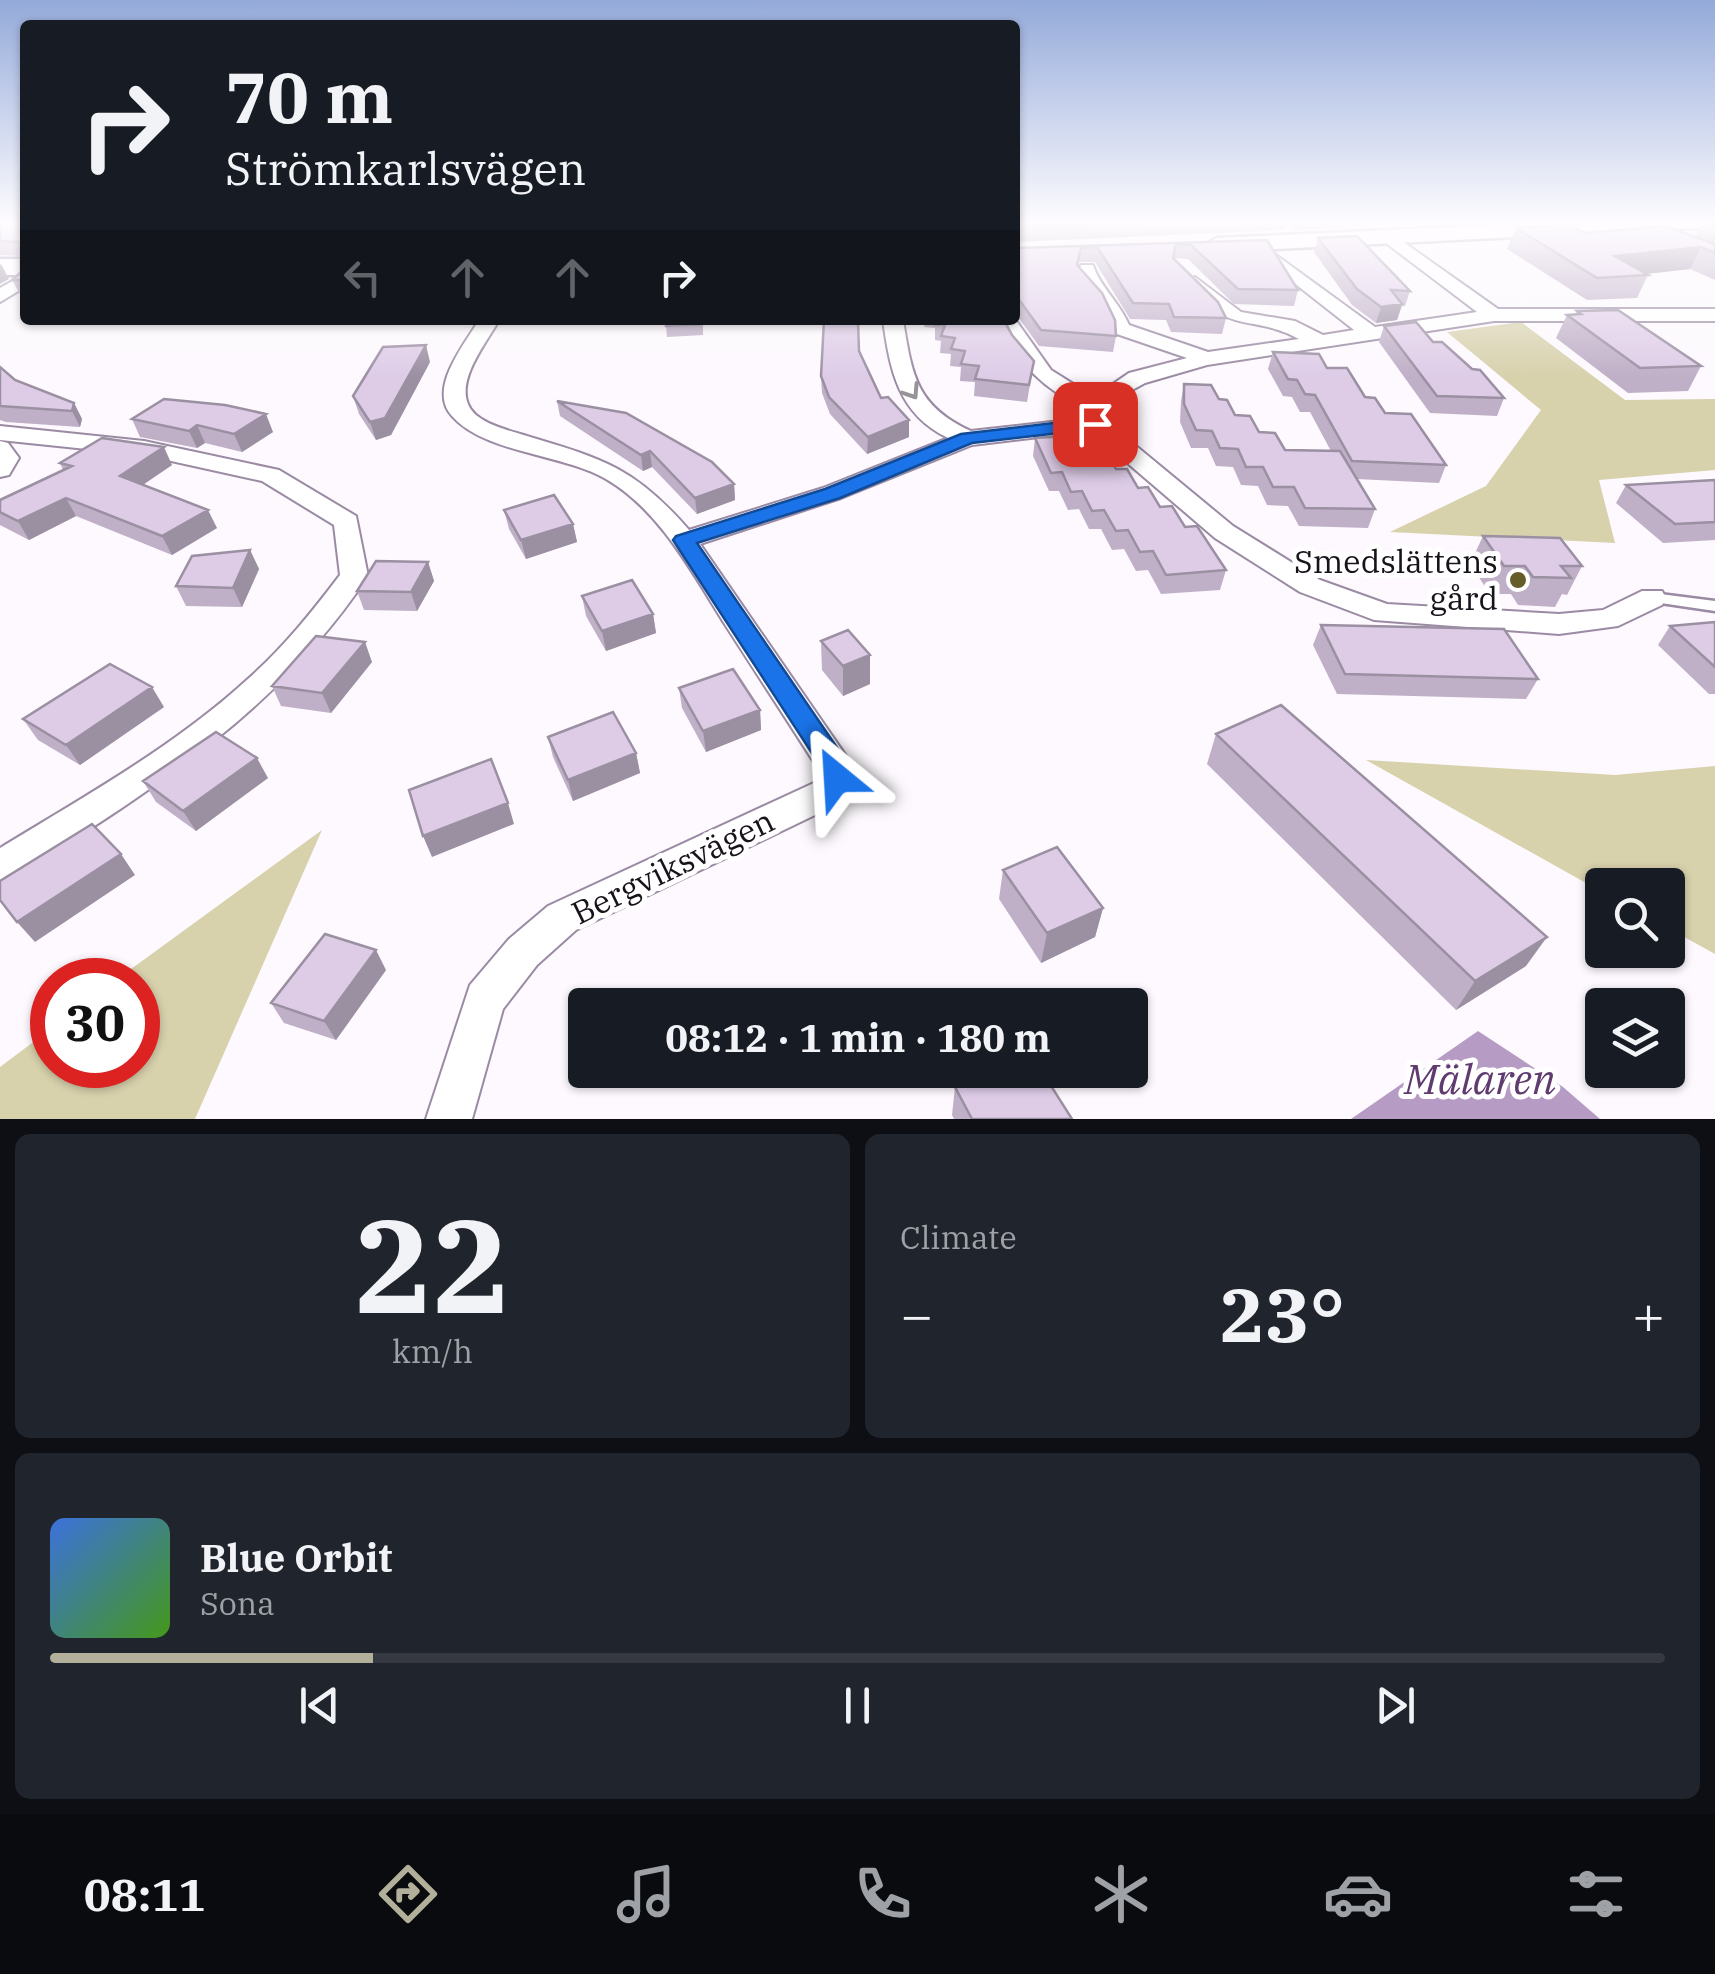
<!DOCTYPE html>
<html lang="en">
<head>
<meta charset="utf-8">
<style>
	body { margin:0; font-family:"IBM Plex Serif",serif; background:#20242c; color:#f1f3f6; height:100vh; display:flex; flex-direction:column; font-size:38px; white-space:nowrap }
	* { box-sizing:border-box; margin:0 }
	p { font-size:32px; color:#9ea1a6 }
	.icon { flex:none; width:55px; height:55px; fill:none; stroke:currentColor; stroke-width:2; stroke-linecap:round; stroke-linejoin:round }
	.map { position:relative; height:1119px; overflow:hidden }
	.panel { display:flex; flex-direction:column; gap:15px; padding:15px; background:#0d0f14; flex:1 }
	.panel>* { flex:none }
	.banner { position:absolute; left:20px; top:20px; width:1000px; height:305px; border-radius:10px; box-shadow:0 2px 8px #0004; background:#171b24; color:#f1f3f6; overflow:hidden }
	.fabs { position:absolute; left:1585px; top:868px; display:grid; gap:20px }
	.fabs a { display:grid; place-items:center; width:100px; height:100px; border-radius:10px; background:#171b24; box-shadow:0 2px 8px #0004; font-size:50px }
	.speed { position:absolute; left:30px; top:958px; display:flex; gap:20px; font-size:50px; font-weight:700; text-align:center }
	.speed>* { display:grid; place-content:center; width:130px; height:130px; border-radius:50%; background:#171b24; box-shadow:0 2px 8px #0004; line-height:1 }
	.speed .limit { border:15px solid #d22; background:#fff; color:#111 }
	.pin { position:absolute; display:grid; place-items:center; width:85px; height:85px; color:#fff; margin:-42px; border-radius:20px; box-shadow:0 5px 15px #0006 }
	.me { position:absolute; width:110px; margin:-55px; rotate:333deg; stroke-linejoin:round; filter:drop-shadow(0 0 8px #0008) }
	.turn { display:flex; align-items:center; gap:35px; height:210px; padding:0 40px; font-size:45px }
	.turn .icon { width:130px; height:130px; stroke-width:2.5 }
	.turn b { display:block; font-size:70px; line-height:85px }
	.lanes { display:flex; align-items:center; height:95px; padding:0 40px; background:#0003; justify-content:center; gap:50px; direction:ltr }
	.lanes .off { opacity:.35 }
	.big { font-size:75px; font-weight:700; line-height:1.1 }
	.panel .card { flex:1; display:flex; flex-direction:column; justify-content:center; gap:15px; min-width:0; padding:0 35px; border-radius:15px; background:#20242c }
	.panel .dial { align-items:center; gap:0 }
	.dial b { font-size:130px; line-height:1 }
	.song { display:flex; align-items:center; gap:30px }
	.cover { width:120px; height:120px; border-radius:15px; background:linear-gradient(135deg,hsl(220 70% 55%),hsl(100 70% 35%)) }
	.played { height:10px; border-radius:5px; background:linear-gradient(90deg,#b2af9a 20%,#363941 20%) }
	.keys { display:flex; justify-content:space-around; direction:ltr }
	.heat { display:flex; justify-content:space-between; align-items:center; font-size:55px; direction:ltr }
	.panel .tiles { flex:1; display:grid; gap:15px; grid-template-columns:1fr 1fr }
	.card:last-child { grid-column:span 2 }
	.trip { position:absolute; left:568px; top:988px; width:580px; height:100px; border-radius:10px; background:#171b24; box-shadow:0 2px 8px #0004; font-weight:700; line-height:100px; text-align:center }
	.menu { display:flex; height:160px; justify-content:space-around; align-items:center; background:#090b0e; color:#9ea1a6 }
	.menu .icon { width:70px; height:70px }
	.menu .on { color:#b2af9a }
	.menu b { font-size:45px; color:#f1f3f6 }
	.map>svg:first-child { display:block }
	.green { fill:#d7d1ac }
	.water { fill:#b69bc4 }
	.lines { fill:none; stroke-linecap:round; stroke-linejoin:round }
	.lane-casing { stroke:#9a8aa3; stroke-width:5 }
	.street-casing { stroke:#9a8aa3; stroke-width:4 }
	.secondary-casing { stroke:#9a8aa3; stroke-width:5 }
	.lane { fill:#fff; fill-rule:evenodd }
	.street { fill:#fff; fill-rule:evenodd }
	.secondary { fill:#fff; fill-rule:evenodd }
	.wall { fill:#bfafc7 }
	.shaded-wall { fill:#9b8fa2 }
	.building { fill:#decce7; stroke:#9b8fa2; stroke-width:2.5 }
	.oneway { stroke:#979498 }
	.route { fill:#1a73e8; stroke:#114b97; stroke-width:2.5 }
	.poi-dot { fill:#645c29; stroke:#fff; stroke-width:4 }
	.labels { text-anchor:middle; stroke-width:10; stroke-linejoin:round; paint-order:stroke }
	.poi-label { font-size:32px; fill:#18121b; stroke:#fff; text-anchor:end }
	.street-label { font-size:32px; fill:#18121b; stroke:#fff }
	.near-water-label { font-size:42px; font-style:italic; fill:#603b70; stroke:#fff }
</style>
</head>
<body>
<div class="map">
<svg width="1715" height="1119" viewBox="0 0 1715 1119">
	<rect width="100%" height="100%" fill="#fdf9fe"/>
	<path class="green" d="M1521 322 1625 400 1715 399V470L1599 480 1615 543 1390 532 1486 486 1541 410 1447 332Z
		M1366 760 1615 775 1715 766V954L1668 928V885H1602V892Z
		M322 830 195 1119H0V1067L52 1028V1065H138V980H116Z"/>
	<path class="water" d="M1478 1031 1563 1087 1600 1119H1351Z"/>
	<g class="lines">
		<g class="lane-casing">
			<path id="lane" d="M1652 593 1715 601V611L1647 601 1645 598 1647 595Z"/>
		</g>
		<g class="street-casing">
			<path id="street" d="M1392 234 1498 309H1715V321H1494L1207 365 1145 383 1123 395 1115 400 1107 422 1233 526 1320 580 1387 604 1559 614 1603 610 1642 591H1662L1666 598 1662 605 1618 626 1559 634 1374 620 1300 592 1215 538 1090 431 972 445 841 498 700 544 846 756 854 778 842 802 576 930 537 965 503 1009 472 1119H426L470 985 509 939 548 906 816 782 819 777 817 767C787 720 756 673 726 626 693 574 661 511 606 479 563 454 484 453 452 416 427 389 465 344 479 320H499C487 342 457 378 468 404 476 424 509 430 527 436 604 459 635 468 689 530L823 488 948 438C898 414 890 370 883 320H903C912 375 916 406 971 431L1086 418 1089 410C1044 391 1018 363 996 320L1015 319 1051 370 1094 397 1129 373 1187 358 1114 333 1103 306 1078 277 1081 265H1093C1100 287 1120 303 1129 325L1208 352 1299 339C1248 312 1231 338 1186 282L1195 277 1241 312 1295 321 1323 335 1354 330 1270 264V256L1276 255 1375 327 1477 312 1386 243V235Z
				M25 274V287L0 302V288Z
				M0 426 144 441 279 470 356 516 368 576C277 713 149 792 13 878L0 883V848C85 796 175 746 248 679 283 648 312 612 340 575L334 525 262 481 144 455 0 440Z
				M0 441 8 443 19 458 9 475 0 477Z"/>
		</g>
		<g class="secondary-casing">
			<path id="secondary" d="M1565 222H1715V227L1217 252 1205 245 1217 238Z
				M0 259H25V275H0Z"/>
		</g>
		<use href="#lane" class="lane"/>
		<use href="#street" class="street"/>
		<use href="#secondary" class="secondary"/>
	</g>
	<path class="wall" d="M0 222H25V294H20L12 280 21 272V256L0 255Z
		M1015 222H1340L1338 228 1294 230 1290 224 1281 230 1015 242Z
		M1703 222H1715V280L1690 269 1645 274 1648 275 1637 298 1587 300 1507 249 1516 228 1585 233 1695 237Z
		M1318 238 1410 291 1405 306H1402L1397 320 1376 323 1352 305 1314 252Z
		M1267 240 1298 290 1294 306 1234 304 1188 259 1174 258 1226 318 1222 334 1171 332 1166 320 1130 319 1095 262H1079L1078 266 1116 336 1113 352 1039 346 1018 317H1015V247L1017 248Z
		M1577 311 1701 366 1688 391 1628 393 1556 338 1567 315H1575Z
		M703 320V335L667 337 666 326Z
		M925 320H1004L1012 335 1034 361 1027 402 974 396 975 382 960 381 961 367 950 366 951 354 940 353 941 341 935 340V328L924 327Z
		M1384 326 1433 342 1504 398 1497 416 1430 413 1379 342Z
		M859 351 881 398 909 420V437L867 454 830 414 822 393 821 376Z
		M1273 352 1327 368 1385 413 1446 465 1439 483 1357 479 1375 509 1368 528 1299 526 1288 506 1267 505 1258 486 1241 485 1233 467 1216 466 1208 448H1191L1180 422 1181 401 1184 384 1219 399 1235 415 1285 450 1331 451 1310 412H1300L1292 397 1283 396 1268 369Z
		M430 362 391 435 376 440 359 414 353 396Z
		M0 367 15 380 74 403 82 419 80 427 6 422 0 420Z
		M557 401 734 484 735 500 697 514 652 467 643 471 560 416Z
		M132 419 273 432 242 452 205 443 197 448 140 437Z
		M1035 438 1093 452 1116 469 1185 527 1226 570 1220 590 1161 594 1148 570 1136 571 1124 549 1112 550 1101 529H1089L1079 509 1068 510 1059 491H1049L1033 456Z
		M60 463 172 465 143 485 217 528 172 555 76 516 29 540 0 525V500L63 470Z
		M1715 480V540L1663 543 1616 503 1626 485Z
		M504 510 573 524 577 542 526 559 509 529Z
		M1483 536 1582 566 1567 595 1562 594 1555 607 1518 605 1511 594H1490L1470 564Z
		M250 550 259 569 242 607 186 606 176 586Z
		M428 562 434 581 417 611 364 610 357 591Z
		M582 596 653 614 656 633 606 651 586 616Z
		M1715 622V694H1709L1658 645 1670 626Z
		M1321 625 1538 679 1526 699 1337 694 1313 645Z
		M821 641 870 684 843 696 822 670Z
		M372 662 331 713 281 706 272 686Z
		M679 688 760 710 761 730 706 752 682 708Z
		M164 707 80 765 38 740 23 719Z
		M1216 734 1526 966 1456 1010 1207 764Z
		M548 737 636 753 640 773 573 801 553 757Z
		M268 778 196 831 156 802 143 781Z
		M1003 870 1103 908 1095 937 1041 963 999 899Z
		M386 970 336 1040 284 1023 271 1003Z
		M955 1087 1072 1119H954L952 1115Z"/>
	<path class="shaded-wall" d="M1283 222H1291L1290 224 1281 230Z
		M1701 247 1690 269 1619 277 1615 256Z
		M1 264 9 279 0 284V265Z
		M1402 304 1397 320 1376 323 1381 307Z
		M426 345 430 362 391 435 376 440 370 422Z
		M74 403 82 419 80 427 72 411Z
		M266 414 273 432 242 452 234 434Z
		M909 420V437L867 454 868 437Z
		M197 425 205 443 197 448 189 431Z
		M164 447 172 465 129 494 120 476Z
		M650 451 652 467 643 471 641 455Z
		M734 484 735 500 697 514 695 498Z
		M66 498 76 516 29 540 18 521Z
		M208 510 217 528 172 555 162 536Z
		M573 524 577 542 526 559 521 540Z
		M250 550 259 569 242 607 233 588Z
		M428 562 434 581 417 611 411 592Z
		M653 614 656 633 606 651 602 631Z
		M365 642 372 662 331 713 322 693Z
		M870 655V684L843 696V666Z
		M152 687 164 707 80 765 66 745Z
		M760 710 761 730 706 752 703 731Z
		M636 753 640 773 573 801 568 780Z
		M257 758 268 778 196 831 183 811Z
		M508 803 514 824 432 857 423 836Z
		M121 854 135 875 35 942 17 922Z
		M1103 908 1095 937 1041 963 1047 933Z
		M1547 937 1526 966 1456 1010 1475 981Z
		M376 950 386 970 336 1040 324 1021Z"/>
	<path class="building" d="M0 222H25V280H12L21 272 20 242 0 241Z
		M1015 222H1168L1015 228Z
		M1703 222H1715V227Z
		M1570 225 1585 233 1665 226 1715 244V253L1701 247 1615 256 1648 275 1597 278 1516 228Z
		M1357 236 1410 291 1391 290 1402 304 1381 307 1357 289 1318 238Z
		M1267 240 1298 290 1238 289 1191 245 1176 244 1173 258 1218 302 1226 318 1174 317 1169 304 1133 303 1097 247 1081 248 1077 265 1102 293 1115 320 1116 336 1041 330 1020 301H1015V247L1017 248Z
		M1618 310 1701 366 1640 368 1567 315 1581 314 1577 311Z
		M666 320H702V324L666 326Z
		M824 320H858L859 351 881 398 888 397 909 420 868 437 829 397 821 376Z
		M937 320H1004L1012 335 1034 361 1029 385 975 379 979 366 961 364 965 351 951 349 955 338 941 336 945 325H935Z
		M1416 322 1433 342H1442L1472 369 1480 370 1504 398 1437 396 1384 326Z
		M426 345 385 418 370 422 353 396 383 347Z
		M1273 352 1319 354 1327 368H1347L1365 397 1375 398 1385 413 1411 414 1446 465 1352 461 1315 395 1305 394 1297 380 1288 379Z
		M0 367 15 380 74 403 72 411 0 406Z
		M1184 384 1211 385 1219 399 1227 400 1235 415 1250 416 1259 432 1275 433 1285 450 1340 451 1375 509 1305 508 1294 487H1273L1263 467H1246L1238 449 1220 448 1212 431 1196 430 1184 404Z
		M164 399 225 405 266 414 234 434 197 425 189 431 132 419Z
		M557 401 626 413 712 462 734 484 695 498 650 451 641 455Z
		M1084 435 1093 452 1106 451 1116 469H1127L1138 488 1148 487 1160 507 1172 506 1185 527 1197 526 1226 570 1166 575 1153 551 1140 552 1128 530 1116 531 1104 510 1092 511 1082 491 1071 492 1062 472 1051 473 1035 438Z
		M102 438 164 447 120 476 208 510 162 536 66 498 18 521 0 512V500L72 466 60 463Z
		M1715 480V522L1675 524 1626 485Z
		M554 495 573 524 521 540 504 510Z
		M1483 536 1560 538 1582 566H1561L1571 578 1533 577 1525 566H1504Z
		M250 550 233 588 176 586 192 556Z
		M376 561 428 562 411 592 357 591Z
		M632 580 653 614 602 631 582 596Z
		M1715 622V667L1670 626Z
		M1321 625 1504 629 1538 679 1345 674Z
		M848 630 870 655 843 666 821 641Z
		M316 636 365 642 322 693 272 686Z
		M110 664 152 687 66 745 23 719Z
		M733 669 760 710 703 731 679 688Z
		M1281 705 1547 937 1475 981 1216 734Z
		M613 712 636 753 568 780 548 737Z
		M216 732 257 758 183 811 143 781Z
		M491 759 508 803 423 836 409 790Z
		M92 824 121 854 17 922 0 900V881Z
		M1057 847 1103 908 1047 933 1003 870Z
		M325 934 376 950 324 1021 271 1003Z
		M989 1070H1041L1072 1119H972L955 1087Z"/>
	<defs><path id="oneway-chevron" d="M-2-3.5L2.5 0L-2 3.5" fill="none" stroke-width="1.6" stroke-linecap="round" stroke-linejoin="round" transform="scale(2.5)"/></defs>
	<use class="oneway" href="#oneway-chevron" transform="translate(912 392) rotate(57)"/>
	<linearGradient id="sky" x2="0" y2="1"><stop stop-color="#94aada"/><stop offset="0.59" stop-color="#fefcff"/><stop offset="1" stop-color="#fefcff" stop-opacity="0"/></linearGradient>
	<rect width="1715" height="378" fill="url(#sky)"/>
	<path class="route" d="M1095 418 1105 424 1102 428 972 443 840 498 697 543 849 765 851 778 847 786 837 790 827 786 821 767 673 540 676 536 825 489 961 434Z"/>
	<circle class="poi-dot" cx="1518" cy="580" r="10"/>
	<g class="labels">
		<g class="poi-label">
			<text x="1498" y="573">Smedslättens<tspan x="1498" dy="37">gård</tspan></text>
		</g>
		<g class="street-label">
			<text transform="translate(673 867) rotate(-26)" y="11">Bergviksvägen</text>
		</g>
		<g class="near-water-label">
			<text x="1480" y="1094">Mälaren</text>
		</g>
	</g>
</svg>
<div class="fabs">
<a><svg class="icon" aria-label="search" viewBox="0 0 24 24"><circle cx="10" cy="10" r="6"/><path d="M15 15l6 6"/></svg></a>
<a><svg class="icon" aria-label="layers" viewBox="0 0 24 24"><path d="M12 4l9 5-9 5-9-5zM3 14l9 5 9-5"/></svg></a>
</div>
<div class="speed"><div class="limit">30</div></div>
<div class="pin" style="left:1095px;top:424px;background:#d93025"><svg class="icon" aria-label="arrive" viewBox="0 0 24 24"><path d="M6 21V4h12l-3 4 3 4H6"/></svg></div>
<svg class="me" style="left:837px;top:778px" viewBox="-20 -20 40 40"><path d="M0-17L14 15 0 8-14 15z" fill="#1a73e8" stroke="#fff" stroke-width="4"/></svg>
<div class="trip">08:12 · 1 min · 180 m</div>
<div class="banner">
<div class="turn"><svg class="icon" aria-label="right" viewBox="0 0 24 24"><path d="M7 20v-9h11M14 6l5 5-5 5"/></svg><div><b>70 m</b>Strömkarlsvägen</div></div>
<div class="lanes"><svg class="icon off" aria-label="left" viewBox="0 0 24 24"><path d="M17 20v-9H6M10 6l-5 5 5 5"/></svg><svg class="icon off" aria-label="ahead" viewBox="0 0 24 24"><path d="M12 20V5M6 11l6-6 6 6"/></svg><svg class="icon off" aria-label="ahead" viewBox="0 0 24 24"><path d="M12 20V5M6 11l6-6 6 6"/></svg><svg class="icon" aria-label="right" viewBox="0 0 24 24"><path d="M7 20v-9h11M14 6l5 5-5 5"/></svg></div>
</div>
</div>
<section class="panel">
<div class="tiles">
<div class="card dial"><b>22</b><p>km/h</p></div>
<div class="card"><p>Climate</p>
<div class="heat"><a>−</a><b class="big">23°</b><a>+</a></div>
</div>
<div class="card">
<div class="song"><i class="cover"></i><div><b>Blue Orbit</b><p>Sona</p></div></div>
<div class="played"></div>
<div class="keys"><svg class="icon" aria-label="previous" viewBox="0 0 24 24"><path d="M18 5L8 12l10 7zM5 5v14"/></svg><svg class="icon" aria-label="pause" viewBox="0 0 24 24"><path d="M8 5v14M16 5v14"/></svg><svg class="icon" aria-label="next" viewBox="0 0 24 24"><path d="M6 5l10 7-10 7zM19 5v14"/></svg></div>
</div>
</div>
</section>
<nav class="menu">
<b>08:11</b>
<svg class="icon on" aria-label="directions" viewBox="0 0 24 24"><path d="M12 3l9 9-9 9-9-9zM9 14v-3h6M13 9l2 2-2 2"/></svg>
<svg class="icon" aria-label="music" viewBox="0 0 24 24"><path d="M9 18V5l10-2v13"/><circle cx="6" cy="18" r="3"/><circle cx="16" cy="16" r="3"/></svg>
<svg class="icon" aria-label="phone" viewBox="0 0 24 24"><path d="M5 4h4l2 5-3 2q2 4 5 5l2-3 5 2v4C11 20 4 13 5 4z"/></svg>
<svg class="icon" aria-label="climate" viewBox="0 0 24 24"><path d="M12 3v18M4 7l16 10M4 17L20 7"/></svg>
<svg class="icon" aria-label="car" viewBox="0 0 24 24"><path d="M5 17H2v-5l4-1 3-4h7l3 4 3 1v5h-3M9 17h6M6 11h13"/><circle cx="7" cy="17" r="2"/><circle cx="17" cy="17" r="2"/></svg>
<svg class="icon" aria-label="filters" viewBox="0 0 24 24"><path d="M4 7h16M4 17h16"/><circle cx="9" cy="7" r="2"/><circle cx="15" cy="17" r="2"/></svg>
</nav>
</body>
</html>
